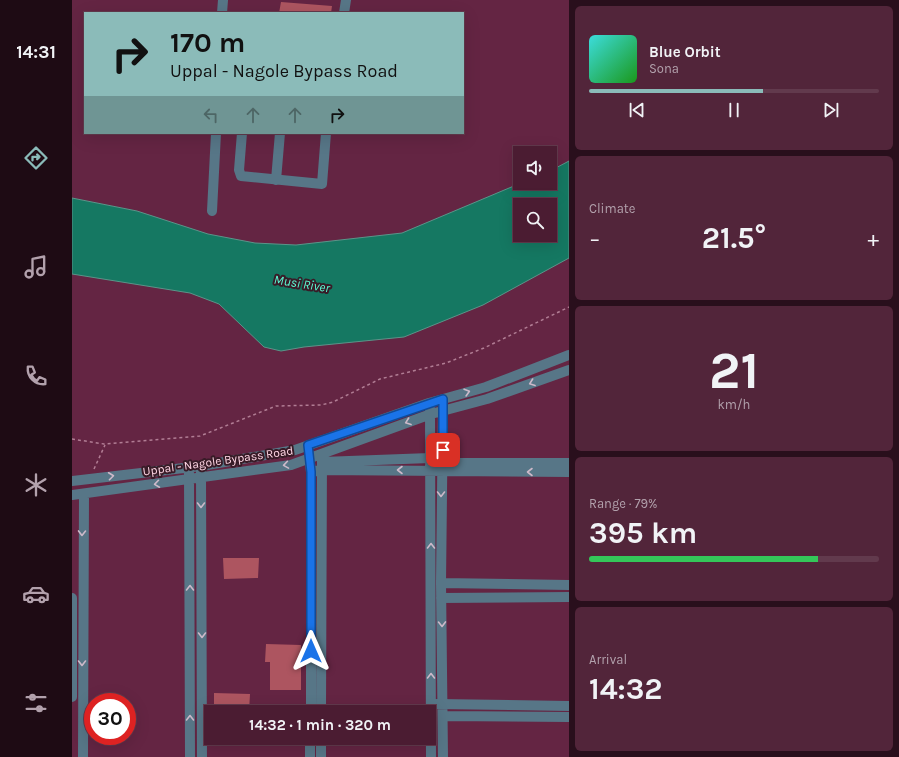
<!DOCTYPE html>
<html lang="en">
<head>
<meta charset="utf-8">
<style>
	body { margin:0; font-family:Karla,sans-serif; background:#52253a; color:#f1f3f6; height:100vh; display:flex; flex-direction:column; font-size:15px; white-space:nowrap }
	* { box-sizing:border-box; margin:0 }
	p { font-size:13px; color:#b2a1ac }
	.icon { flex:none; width:22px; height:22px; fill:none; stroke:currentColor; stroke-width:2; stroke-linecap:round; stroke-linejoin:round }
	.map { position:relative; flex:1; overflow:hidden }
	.panel { display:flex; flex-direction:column; gap:6px; padding:6px; background:#290f1c; width:330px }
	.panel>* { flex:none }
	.hud { position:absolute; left:12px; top:12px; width:380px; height:122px; border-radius:0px; box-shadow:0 4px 16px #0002,0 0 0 1px #623a4d; background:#8bbbb9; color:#111; overflow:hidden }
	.buttons { position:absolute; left:441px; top:146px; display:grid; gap:8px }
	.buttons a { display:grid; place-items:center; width:44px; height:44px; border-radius:0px; background:#4b1c32; box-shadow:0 4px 16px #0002,0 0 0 1px #623a4d; font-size:20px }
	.speed { position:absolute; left:12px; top:693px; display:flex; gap:8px; font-size:20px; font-weight:700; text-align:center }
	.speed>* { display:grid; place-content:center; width:52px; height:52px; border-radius:50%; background:#4b1c32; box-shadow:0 4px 16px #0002,0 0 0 1px #623a4d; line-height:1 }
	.speed .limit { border:6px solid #d22; background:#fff; color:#111 }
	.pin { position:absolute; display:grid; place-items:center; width:34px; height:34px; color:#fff; margin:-17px; border-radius:8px; box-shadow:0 2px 6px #0006 }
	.me { position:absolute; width:44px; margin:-22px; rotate:0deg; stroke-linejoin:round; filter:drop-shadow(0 0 3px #0008) }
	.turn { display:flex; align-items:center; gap:14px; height:84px; padding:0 20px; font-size:18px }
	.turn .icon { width:52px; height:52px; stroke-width:2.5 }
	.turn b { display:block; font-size:28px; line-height:34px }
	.lanes { display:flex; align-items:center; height:38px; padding:0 20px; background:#0003; justify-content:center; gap:20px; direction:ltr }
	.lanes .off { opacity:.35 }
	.big { font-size:30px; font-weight:700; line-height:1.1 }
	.panel .card { flex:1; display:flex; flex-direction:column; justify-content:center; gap:6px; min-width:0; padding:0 14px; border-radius:6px; background:#52253a }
	.panel .dial { align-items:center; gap:0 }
	.dial b { font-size:52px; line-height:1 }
	.song { display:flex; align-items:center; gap:12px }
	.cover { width:48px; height:48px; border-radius:6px; background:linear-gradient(135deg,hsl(180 70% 55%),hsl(120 70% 35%)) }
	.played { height:4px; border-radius:2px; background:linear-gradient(90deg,#8bbbb9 60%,#623a4d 60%) }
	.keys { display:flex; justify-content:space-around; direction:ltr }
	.heat { display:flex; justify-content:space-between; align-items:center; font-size:22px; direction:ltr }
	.charge { height:6px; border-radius:3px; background:linear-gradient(90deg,#34c759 79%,#623a4d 0) }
	.trip { position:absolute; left:132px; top:705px; width:232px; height:40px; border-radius:0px; background:#4b1c32; box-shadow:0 4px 16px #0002,0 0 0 1px #623a4d; font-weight:700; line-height:40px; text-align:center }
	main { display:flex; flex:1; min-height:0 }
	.tab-bar { display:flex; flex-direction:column; width:72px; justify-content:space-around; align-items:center; background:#1e0b14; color:#b2a1ac }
	.tab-bar .icon { width:28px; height:28px }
	.tab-bar .on { color:#8bbbb9 }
	.tab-bar b { font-size:18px; color:#f1f3f6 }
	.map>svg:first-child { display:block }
	.water { fill:#157862; stroke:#5b9489; fill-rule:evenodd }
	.building { fill:#ad5560 }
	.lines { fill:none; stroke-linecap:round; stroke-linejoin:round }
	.path { stroke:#b17d94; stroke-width:1.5; stroke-dasharray:3 3; stroke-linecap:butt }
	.minor { stroke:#577687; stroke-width:10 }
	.oneway { stroke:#cdb9c9 }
	.route-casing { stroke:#114b97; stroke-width:10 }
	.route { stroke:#1a73e8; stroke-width:7 }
	.labels { text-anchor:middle; stroke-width:4; stroke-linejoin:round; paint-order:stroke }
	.street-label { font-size:12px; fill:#ffd6e5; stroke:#381b27 }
	.water-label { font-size:13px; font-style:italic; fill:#5cfdd5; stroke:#381b27 }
</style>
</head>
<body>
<main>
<nav class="tab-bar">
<b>14:31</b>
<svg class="icon on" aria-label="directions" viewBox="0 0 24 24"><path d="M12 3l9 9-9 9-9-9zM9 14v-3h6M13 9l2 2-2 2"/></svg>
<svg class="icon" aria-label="music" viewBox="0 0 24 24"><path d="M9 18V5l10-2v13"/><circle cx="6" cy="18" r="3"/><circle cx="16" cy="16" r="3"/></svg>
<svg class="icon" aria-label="phone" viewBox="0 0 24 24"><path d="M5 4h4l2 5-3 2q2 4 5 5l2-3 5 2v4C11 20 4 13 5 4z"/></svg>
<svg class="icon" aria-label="climate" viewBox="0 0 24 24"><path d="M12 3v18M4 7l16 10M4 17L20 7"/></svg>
<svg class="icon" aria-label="car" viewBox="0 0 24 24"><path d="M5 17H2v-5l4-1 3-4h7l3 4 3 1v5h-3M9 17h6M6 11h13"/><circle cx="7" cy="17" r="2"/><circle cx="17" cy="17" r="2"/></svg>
<svg class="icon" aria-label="filters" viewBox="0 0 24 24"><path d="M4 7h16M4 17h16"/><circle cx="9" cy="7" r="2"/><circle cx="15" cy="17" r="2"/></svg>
</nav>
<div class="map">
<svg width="497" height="757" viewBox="0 0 497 757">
	<rect width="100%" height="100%" fill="#642543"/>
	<path class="water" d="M497 161V258L411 305 332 337 232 347 209 351 192 347 147 304 118 293 0 274V198L65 211 136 234 183 243 224 245 330 233 449 183H478V171ZM448 205H478V235H448Z"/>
	<path class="building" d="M209 2 260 6 259 13H207Z
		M151 558H187L186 578 152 579Z
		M194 644 229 645V690H198V662H193Z
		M142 693 178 694 177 712H142Z"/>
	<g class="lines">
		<path class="path" d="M0 439 32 444 128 436 204 406 249 405 261 402 308 379 374 363 412 348 497 307
			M22 469 33 445"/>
		<path class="minor" d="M150 13 151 0
			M272 13 274 0
			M170 133 167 170 169 176 250 184 254 133
			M204 180 208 133
			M140 211 144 133
			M371 405 369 583 371 757
			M358 409 359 757
			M237 454 239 472V712
			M250 462 358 458 371 463H497
			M129 472 130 757
			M239 472 249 470 497 472
			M117 473 118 757
			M0 481 129 466 223 450 357 403 414 387 497 355
			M0 495 219 465 359 414 415 399 497 370
			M369 583 497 585
			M0 598V697
			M369 598 497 597
			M365 704 497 706
			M249 712 250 455
			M372 716 497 717
			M11 757 12 494
			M238 757V738
			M249 757V738"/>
	</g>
	<defs><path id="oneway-chevron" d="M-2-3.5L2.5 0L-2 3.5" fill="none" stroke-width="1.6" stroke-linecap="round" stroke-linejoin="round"/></defs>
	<g class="oneway">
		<use href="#oneway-chevron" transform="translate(460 383) rotate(160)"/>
		<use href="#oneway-chevron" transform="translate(395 392) rotate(-16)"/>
		<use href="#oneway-chevron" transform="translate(336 422) rotate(160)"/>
		<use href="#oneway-chevron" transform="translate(214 465) rotate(171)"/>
		<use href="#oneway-chevron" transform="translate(328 470) rotate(180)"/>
		<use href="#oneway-chevron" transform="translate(458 472) rotate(180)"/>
		<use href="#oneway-chevron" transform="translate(39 476) rotate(-7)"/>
		<use href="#oneway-chevron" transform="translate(85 484) rotate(172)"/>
		<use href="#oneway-chevron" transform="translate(369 494) rotate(90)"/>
		<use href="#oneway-chevron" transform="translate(129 505) rotate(90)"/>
		<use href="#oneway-chevron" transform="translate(10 533) rotate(91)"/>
		<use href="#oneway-chevron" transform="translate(359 546) rotate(-90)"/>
		<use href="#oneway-chevron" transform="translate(118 588) rotate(-90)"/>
		<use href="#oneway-chevron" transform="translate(370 624) rotate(89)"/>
		<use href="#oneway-chevron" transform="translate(130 635) rotate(90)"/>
		<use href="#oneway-chevron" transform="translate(10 663) rotate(90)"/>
		<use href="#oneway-chevron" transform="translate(359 676) rotate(-90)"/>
		<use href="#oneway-chevron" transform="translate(118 718) rotate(-90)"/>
	</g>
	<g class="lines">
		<g class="route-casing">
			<path id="route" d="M239 651V472L236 445 371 399V450"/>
		</g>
		<use href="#route" class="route"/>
	</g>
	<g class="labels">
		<g class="street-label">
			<text transform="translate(146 461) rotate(-8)" y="4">Uppal - Nagole Bypass Road</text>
		</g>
		<g class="water-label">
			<text transform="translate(230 283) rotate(9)" y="5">Musi River</text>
		</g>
	</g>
</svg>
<div class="buttons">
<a><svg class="icon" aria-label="sound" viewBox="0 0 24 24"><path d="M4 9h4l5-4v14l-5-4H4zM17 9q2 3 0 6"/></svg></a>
<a><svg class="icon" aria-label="search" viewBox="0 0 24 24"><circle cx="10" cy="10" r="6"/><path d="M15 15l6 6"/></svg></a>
</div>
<div class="speed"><div class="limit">30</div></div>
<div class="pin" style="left:371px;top:450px;background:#d93025"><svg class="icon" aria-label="arrive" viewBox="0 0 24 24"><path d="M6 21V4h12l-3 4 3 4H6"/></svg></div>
<svg class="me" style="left:239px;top:651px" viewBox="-20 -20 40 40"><path d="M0-17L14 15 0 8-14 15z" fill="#1a73e8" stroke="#fff" stroke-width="4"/></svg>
<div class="trip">14:32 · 1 min · 320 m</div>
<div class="hud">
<div class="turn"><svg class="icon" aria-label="right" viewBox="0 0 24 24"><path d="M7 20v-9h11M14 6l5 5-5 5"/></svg><div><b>170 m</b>Uppal - Nagole Bypass Road</div></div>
<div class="lanes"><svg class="icon off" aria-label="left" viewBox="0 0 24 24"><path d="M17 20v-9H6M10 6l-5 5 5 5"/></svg><svg class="icon off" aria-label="ahead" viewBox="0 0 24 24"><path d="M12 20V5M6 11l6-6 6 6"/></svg><svg class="icon off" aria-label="ahead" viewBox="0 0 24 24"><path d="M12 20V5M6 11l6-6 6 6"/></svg><svg class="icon" aria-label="right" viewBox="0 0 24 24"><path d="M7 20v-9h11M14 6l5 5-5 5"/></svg></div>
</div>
</div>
<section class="panel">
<div class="card">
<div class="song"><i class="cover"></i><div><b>Blue Orbit</b><p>Sona</p></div></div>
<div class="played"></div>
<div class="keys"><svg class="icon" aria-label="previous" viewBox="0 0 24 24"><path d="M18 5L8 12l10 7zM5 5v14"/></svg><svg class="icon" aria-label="pause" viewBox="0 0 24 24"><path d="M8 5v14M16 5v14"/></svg><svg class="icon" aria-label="next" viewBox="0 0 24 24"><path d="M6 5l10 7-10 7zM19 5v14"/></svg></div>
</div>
<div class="card"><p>Climate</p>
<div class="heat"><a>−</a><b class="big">21.5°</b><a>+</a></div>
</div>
<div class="card dial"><b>21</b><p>km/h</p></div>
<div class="card"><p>Range · 79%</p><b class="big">395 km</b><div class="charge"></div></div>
<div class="card"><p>Arrival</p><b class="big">14:32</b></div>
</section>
</main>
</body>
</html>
